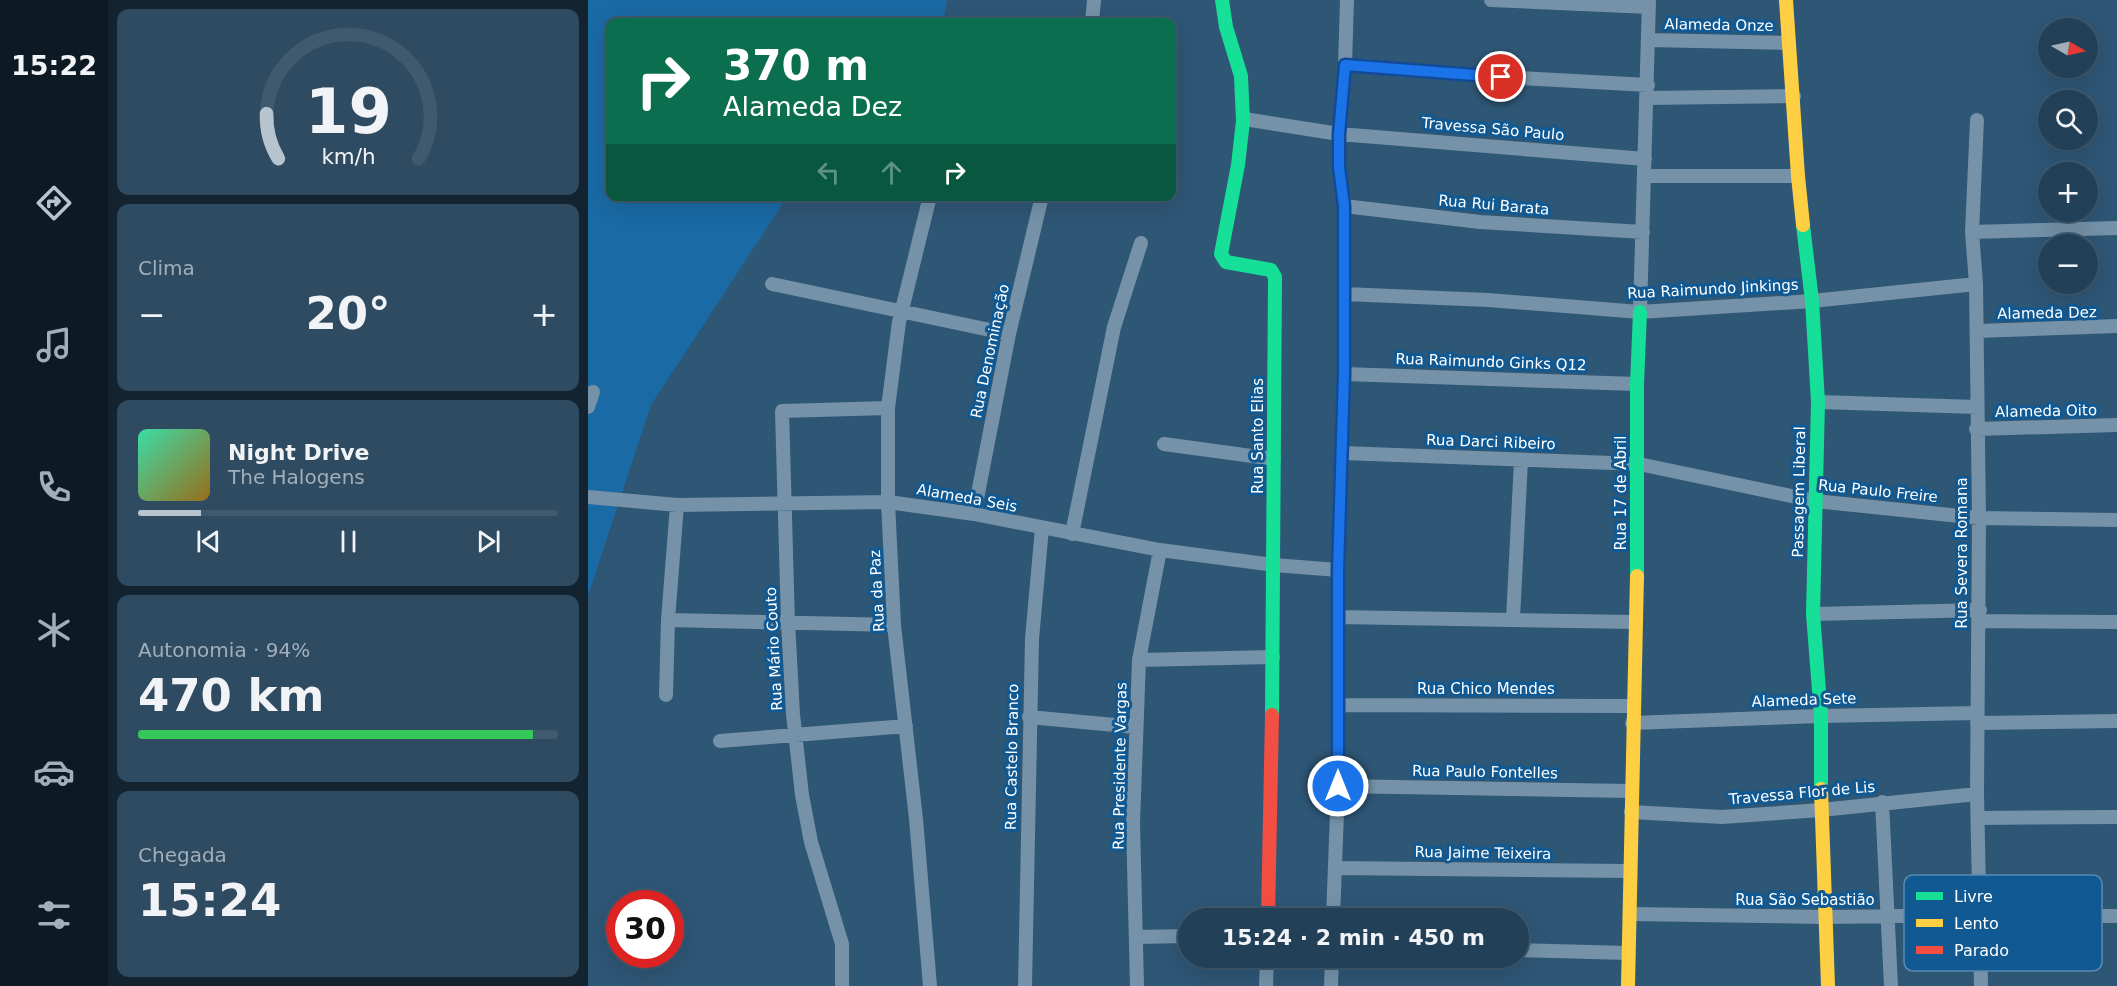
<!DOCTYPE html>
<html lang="pt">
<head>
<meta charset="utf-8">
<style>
	body { margin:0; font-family:"DejaVu Sans",sans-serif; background:#2e4b61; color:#f1f3f6; height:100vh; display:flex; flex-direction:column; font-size:22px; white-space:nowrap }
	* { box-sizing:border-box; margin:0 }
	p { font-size:20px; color:#a2afba }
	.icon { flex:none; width:33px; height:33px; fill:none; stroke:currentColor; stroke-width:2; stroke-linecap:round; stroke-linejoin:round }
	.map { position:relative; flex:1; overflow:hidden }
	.sheet { display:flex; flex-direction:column; gap:9px; padding:9px; background:#132330; width:480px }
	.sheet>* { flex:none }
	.guide { position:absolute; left:18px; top:18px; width:570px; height:183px; border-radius:12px; box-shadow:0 6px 24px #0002,0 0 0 2px #3f596e; background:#0b6e4f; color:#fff; overflow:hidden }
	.needle { width:39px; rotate:99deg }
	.buttons { position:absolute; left:1450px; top:18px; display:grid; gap:12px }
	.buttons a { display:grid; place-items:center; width:60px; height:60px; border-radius:50%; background:#224058; box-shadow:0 6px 24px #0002,0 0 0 2px #3f596e; font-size:30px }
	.speed { position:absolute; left:18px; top:890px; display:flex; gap:12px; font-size:30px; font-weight:700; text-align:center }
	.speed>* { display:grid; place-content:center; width:78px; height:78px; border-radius:50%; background:#224058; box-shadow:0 6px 24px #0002,0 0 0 2px #3f596e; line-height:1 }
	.speed .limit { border:9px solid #d22; background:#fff; color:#111 }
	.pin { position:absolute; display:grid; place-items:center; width:51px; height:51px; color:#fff; margin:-26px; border:3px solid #fff; border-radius:50%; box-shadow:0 2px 6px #0007 }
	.me { position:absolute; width:66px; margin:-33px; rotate:0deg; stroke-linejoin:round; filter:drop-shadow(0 0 4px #0008) }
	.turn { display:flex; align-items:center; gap:21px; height:126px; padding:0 18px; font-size:27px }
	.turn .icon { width:78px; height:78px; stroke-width:2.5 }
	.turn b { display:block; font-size:42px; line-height:51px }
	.lanes { display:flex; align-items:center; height:57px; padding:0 18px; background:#0003; justify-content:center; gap:30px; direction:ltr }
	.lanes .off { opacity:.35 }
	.big { font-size:45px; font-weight:600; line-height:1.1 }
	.sheet .card { flex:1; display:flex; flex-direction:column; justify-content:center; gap:9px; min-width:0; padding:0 21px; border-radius:12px; background:#2e4b61 }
	.sheet .dial { align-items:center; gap:0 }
	.dial svg { height:156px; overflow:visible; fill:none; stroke:#3f596e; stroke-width:7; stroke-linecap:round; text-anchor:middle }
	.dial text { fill:#f1f3f6; stroke:none }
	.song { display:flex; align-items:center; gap:18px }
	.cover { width:72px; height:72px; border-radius:9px; background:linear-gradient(135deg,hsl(160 70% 55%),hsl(40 70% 35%)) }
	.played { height:6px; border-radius:3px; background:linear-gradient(90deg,#b6c4cf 15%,#3f596e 15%) }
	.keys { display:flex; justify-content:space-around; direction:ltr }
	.heat { display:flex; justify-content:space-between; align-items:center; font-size:33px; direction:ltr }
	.charge { height:9px; border-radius:4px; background:linear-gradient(90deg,#34c759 94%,#3f596e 0) }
	.trip { position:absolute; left:590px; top:908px; width:351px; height:60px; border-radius:30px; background:#224058; box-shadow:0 6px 24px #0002,0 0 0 2px #3f596e; font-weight:600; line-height:60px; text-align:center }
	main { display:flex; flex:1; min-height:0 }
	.dock { display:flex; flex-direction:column; width:108px; justify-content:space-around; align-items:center; background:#0e1a23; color:#a2afba }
	.dock .icon { width:42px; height:42px }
	.dock .current { color:#b6c4cf }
	.dock b { font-size:27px; color:#f1f3f6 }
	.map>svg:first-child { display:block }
	.green { fill:#1a6aa5 }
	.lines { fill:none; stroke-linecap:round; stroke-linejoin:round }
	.street { stroke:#7592a8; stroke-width:14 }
	.fast { stroke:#16e098; stroke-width:14 }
	.slow { stroke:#ffcf43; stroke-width:14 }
	.jam { stroke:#f24e42; stroke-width:14 }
	.route-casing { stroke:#114b97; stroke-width:15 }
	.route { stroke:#1a73e8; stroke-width:10 }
	.labels { text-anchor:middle; stroke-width:6; stroke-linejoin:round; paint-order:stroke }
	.street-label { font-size:15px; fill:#fff; stroke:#105993 }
	.key { fill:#105993; stroke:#588bb3; stroke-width:1.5 }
	.key-label { font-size:16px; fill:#fff }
</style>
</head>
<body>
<main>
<nav class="dock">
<b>15:22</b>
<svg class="icon current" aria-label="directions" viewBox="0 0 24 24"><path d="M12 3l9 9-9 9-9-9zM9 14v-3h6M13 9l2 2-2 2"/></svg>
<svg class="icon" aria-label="music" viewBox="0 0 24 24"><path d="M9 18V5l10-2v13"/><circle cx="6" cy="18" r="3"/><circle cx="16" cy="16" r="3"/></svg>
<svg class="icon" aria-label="phone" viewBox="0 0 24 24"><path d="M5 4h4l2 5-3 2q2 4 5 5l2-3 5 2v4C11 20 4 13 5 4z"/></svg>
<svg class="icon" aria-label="climate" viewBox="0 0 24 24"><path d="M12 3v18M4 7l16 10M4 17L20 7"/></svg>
<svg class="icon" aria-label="car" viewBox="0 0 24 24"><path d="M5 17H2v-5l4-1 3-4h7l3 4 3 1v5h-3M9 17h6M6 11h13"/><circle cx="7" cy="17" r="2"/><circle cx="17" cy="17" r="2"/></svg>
<svg class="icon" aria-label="filters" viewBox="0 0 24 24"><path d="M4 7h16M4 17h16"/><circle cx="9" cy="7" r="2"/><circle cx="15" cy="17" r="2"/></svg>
</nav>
<section class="sheet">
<div class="card dial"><svg viewBox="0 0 100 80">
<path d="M14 69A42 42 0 1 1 86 69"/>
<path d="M14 69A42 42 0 0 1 8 46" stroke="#b6c4cf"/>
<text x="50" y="56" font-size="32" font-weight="700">19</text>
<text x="50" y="72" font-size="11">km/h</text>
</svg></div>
<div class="card"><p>Clima</p>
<div class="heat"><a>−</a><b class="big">20°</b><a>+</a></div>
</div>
<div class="card">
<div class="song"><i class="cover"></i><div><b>Night Drive</b><p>The Halogens</p></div></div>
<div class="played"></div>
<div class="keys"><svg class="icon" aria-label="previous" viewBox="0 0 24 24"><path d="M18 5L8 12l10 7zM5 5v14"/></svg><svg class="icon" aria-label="pause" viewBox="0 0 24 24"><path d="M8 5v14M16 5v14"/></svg><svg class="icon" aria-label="next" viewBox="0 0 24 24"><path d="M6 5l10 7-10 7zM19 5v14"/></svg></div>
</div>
<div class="card"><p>Autonomia · 94%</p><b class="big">470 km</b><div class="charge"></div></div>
<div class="card"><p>Chegada</p><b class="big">15:24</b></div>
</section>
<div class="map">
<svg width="1529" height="986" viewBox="0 0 1529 986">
	<rect width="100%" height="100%" fill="#2e5675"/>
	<path class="green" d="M0 0H359L355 22H22V196L199 197 63 405 0 596Z"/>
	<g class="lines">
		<path class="street" d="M903 0 1061 7
			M504 22 506 0
			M1060 40 1201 43
			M757 65 913 77 1060 85
			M1059 98 1206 96
			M656 119 751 134 1057 159
			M1389 120 1384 232 1388 284 1391 518 1389 794 1393 986
			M1056 176H1210
			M342 196 311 322 300 408V502L306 625 328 819 342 986
			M756 206 892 222 1055 232
			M1384 232 1529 228
			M184 284 421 334
			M756 294 900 300 1052 312 1224 301 1388 284
			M1052 312 1061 0
			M1389 331 1529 326
			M756 374 1049 384
			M1230 402 1389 407
			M0 407 5 392
			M1388 429 1529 425
			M576 444 686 459
			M754 453 1051 464 1227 501 1391 518 1529 520
			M0 497 89 505 300 502 386 514 572 550 686 565 750 570
			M386 514 421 334 454 196
			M484 534 526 327 553 243
			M1225 614 1392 610
			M750 617 1047 622
			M925 619 933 460
			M80 620 306 625
			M1391 621 1529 622
			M551 660 685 657
			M78 695 80 620 89 505
			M750 705 1045 706
			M441 717 548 727
			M1044 723 1233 716 1389 713
			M1389 723 1529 721
			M132 741 318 726
			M750 786 1043 791
			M1294 802 1303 986
			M1043 812 1134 817 1233 810 1389 794
			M1390 818 1529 817
			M747 868 1042 871
			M1042 914 1238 917 1391 915 1529 916
			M745 918 750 786V570L756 374V206L751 167V134L757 65 759 0
			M548 937 600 936
			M930 950 1040 953
			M254 986V944L223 842 214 795 205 714 200 622 194 411 300 408
			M437 986 444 639 454 528
			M549 986 545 823 551 660 572 550
			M678 986 679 957
			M743 986 744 957"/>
		<path class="fast" d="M634 0 638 27 653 76 655 121 650 165 633 254 638 262 683 270 687 277 684 715
			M1215 225 1224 301 1230 402 1225 614 1233 716V789
			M1049 576V384L1052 312"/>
		<path class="slow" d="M1198 0 1210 176 1215 225
			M1233 789 1240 986
			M1040 986 1049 576"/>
		<path class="jam" d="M680 918 684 715"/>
	</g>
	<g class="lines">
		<g class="route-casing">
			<path id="route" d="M750 786V570L756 374V206L751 167V134L757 65 913 77"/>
		</g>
		<use href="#route" class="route"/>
	</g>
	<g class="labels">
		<g class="street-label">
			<text transform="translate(1131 25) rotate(1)" y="5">Alameda Onze</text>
			<text transform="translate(905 129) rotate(5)" y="5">Travessa São Paulo</text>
			<text transform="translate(906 205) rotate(5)" y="5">Rua Rui Barata</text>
			<text transform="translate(1125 289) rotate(-3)" y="5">Rua Raimundo Jinkings</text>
			<text transform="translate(1459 313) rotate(-1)" y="5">Alameda Dez</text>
			<text transform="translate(402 351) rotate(-78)" y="5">Rua Denominação</text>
			<text transform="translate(903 362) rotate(2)" y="5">Rua Raimundo Ginks Q12</text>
			<text transform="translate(1458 411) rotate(-1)" y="5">Alameda Oito</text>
			<text transform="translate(670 436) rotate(-90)" y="5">Rua Santo Elias</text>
			<text transform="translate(903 442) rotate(2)" y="5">Rua Darci Ribeiro</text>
			<text transform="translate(1290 491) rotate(6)" y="5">Rua Paulo Freire</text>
			<text transform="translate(1211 492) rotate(-89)" y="5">Passagem Liberal</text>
			<text transform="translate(1033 493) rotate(-90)" y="5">Rua 17 de Abril</text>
			<text transform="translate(379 498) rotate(10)" y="5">Alameda Seis</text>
			<text transform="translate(1374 553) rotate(-90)" y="5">Rua Severa Romana</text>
			<text transform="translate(289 591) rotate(-93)" y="5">Rua da Paz</text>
			<text transform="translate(186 649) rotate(-93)" y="5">Rua Mário Couto</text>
			<text x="898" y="694">Rua Chico Mendes</text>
			<text transform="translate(1216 700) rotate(-2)" y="5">Alameda Sete</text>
			<text transform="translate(424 757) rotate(-89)" y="5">Rua Castelo Branco</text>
			<text transform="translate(532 766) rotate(-89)" y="5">Rua Presidente Vargas</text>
			<text transform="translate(897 772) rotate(1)" y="5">Rua Paulo Fontelles</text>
			<text transform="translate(1214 793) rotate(-5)" y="5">Travessa Flor de Lis</text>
			<text transform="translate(895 853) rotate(1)" y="5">Rua Jaime Teixeira</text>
			<text x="1217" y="905">Rua São Sebastião</text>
		</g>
	</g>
	<rect x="1316" y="875" width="198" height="96" rx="9" class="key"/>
	<rect x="1328" y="892" width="27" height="8" fill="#16e098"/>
	<rect x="1328" y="919" width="27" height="8" fill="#ffcf43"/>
	<rect x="1328" y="946" width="27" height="8" fill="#f24e42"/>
	<g class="key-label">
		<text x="1366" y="902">Livre</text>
		<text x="1366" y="929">Lento</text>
		<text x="1366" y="956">Parado</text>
	</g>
</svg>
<div class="buttons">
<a><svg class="needle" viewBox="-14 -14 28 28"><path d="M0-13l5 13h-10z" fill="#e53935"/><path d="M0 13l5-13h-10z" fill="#a2afba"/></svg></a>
<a><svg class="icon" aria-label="search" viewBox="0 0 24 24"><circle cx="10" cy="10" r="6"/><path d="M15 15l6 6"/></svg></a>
<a>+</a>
<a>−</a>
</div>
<div class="speed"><div class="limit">30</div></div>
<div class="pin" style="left:913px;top:77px;background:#d93025"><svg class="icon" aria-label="arrive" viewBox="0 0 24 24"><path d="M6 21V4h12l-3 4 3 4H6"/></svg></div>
<svg class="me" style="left:750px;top:786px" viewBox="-20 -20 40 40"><circle r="17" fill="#1a73e8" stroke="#fff" stroke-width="3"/><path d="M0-11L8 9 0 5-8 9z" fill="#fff"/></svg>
<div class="trip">15:24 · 2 min · 450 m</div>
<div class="guide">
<div class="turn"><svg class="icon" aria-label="right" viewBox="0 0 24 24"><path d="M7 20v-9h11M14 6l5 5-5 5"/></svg><div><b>370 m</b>Alameda Dez</div></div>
<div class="lanes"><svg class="icon off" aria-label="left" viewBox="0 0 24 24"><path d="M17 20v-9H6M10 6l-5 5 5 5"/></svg><svg class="icon off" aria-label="ahead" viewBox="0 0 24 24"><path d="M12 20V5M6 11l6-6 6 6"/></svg><svg class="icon" aria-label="right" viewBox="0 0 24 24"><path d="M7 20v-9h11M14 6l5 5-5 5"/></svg></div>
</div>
</div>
</main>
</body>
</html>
